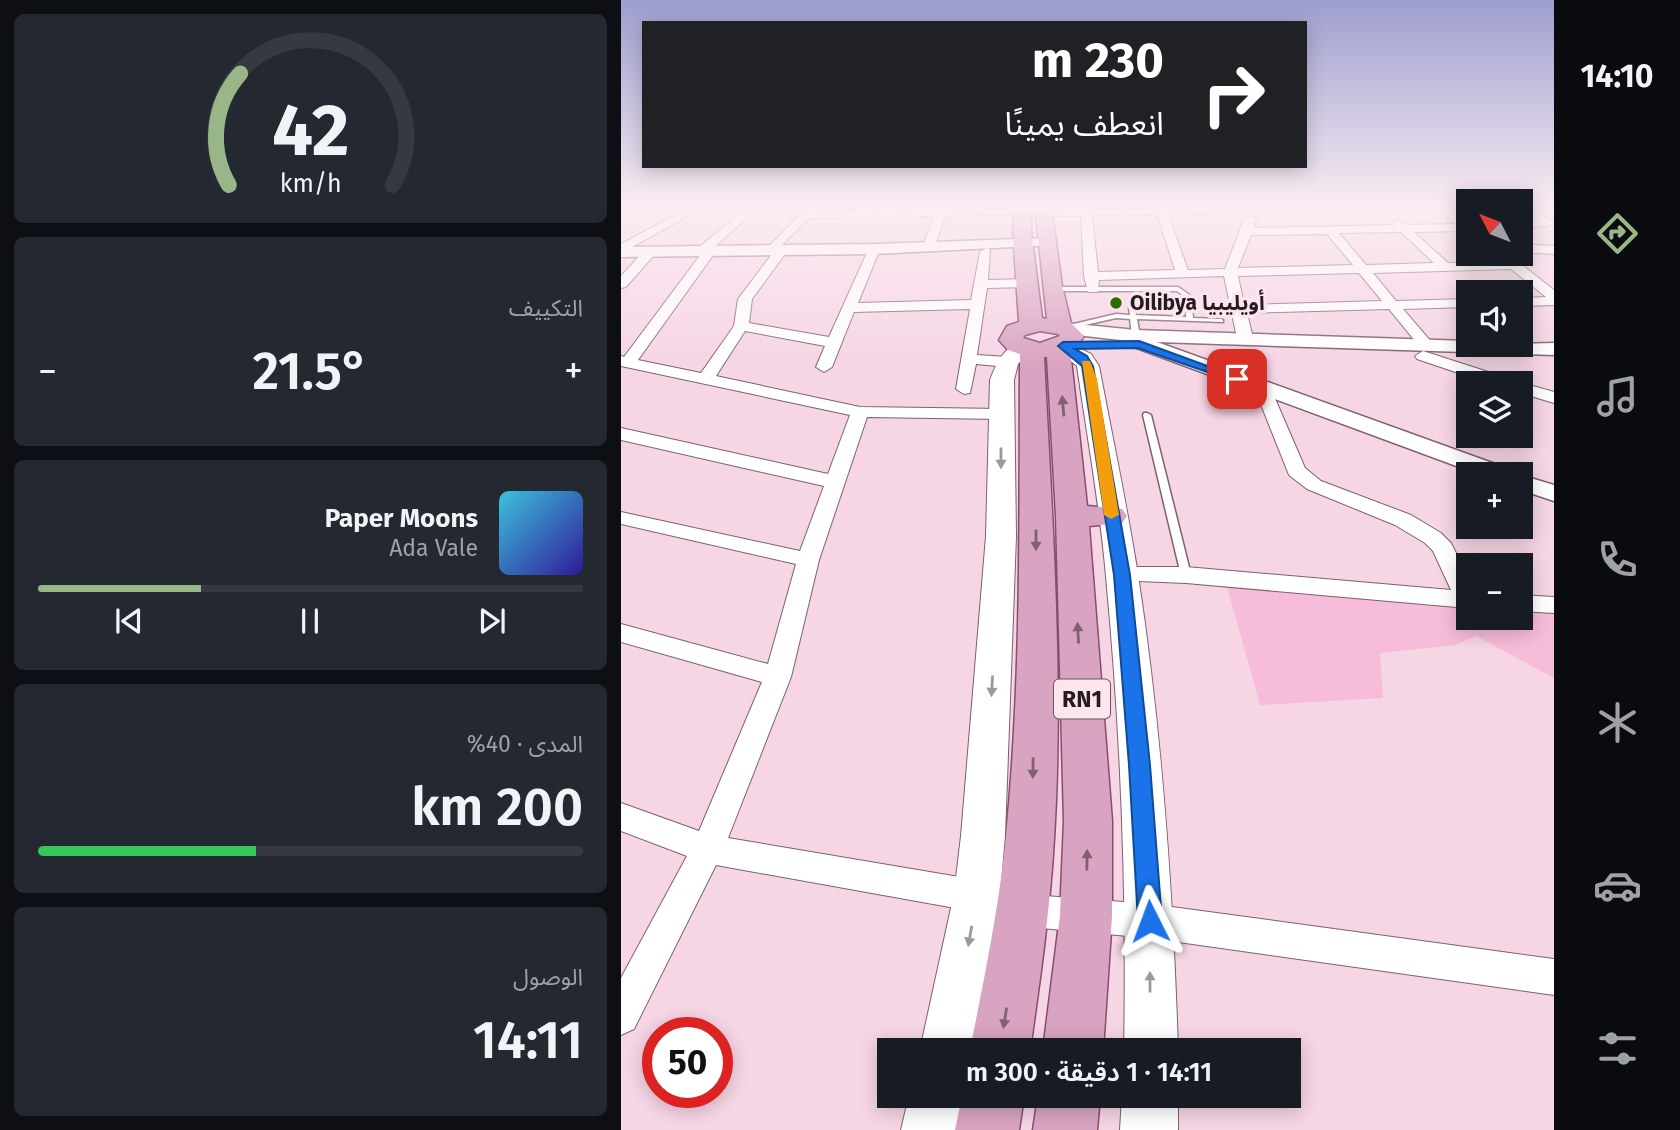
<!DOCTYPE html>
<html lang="ar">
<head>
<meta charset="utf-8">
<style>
	body { margin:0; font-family:"Fira Sans","Noto Sans Arabic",sans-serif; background:#242831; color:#f1f3f6; direction:rtl; height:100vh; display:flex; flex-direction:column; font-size:26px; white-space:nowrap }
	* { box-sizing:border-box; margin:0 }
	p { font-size:23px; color:#9ea1a6 }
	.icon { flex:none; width:38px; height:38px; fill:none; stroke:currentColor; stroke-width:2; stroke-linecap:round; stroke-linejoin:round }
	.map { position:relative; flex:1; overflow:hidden; direction:ltr }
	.panel { display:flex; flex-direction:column; gap:14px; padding:14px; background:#0d0f14; width:621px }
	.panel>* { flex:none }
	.guide { position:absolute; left:21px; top:21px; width:665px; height:147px; border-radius:0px; box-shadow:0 4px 18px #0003; direction:rtl; background:#202124; color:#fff; overflow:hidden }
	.needle { width:46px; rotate:312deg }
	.controls { position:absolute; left:835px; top:189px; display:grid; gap:14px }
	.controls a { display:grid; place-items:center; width:77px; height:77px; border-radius:0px; background:#171b24; box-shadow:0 4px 18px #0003; font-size:35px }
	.speed { position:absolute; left:21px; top:1017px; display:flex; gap:14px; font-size:35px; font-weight:700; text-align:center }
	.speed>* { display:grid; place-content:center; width:91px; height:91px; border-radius:50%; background:#171b24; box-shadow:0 4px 18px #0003; line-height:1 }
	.speed .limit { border:10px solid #d22; background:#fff; color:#111 }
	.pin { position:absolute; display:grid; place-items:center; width:60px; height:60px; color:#fff; margin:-30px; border-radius:14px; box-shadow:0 4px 10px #0006 }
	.me { position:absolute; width:77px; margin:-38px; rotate:357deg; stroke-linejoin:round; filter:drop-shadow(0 0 5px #0008) }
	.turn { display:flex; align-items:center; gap:24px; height:147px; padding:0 28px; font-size:32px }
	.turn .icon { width:91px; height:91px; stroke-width:2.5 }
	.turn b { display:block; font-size:49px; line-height:60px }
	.big { font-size:52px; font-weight:600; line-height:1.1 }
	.panel .tile { flex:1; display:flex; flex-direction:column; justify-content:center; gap:10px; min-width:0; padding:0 24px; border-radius:10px; background:#242831 }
	.panel .dial { align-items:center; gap:0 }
	.dial svg { height:182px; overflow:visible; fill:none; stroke:#363941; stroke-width:7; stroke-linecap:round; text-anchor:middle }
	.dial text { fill:#f1f3f6; stroke:none }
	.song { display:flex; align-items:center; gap:21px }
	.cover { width:84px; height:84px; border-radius:10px; background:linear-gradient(135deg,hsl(190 70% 55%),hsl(250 70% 35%)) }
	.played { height:7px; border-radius:4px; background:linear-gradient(90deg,#98b687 30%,#363941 30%) }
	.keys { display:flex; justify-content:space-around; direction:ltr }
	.heat { display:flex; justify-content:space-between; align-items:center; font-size:38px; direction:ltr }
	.charge { height:10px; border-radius:5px; background:linear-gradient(90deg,#34c759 40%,#363941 0) }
	.trip { position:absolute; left:256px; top:1038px; width:424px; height:70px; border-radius:0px; background:#171b24; box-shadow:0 4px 18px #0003; font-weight:600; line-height:70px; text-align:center; direction:rtl }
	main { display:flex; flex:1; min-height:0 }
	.dock { display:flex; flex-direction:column; width:126px; justify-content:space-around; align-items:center; background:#090b0e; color:#9ea1a6 }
	.dock .icon { width:49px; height:49px }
	.dock .selected { color:#98b687 }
	.dock b { font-size:32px; color:#f1f3f6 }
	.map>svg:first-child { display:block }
	.green { fill:#f7bcda }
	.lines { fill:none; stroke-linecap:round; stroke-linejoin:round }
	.service-casing { stroke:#7d606f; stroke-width:3 }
	.minor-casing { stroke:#7d606f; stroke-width:2 }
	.tertiary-casing { stroke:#7d606f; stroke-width:3 }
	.secondary-casing { stroke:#7d606f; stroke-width:2 }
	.primary-casing { stroke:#8a4c6e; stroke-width:3 }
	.service { fill:#fff; fill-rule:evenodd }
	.minor { fill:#fff; fill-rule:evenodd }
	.tertiary { fill:#fff; fill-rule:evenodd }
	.secondary { fill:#fff; fill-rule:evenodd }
	.primary { fill:#d9a4c1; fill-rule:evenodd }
	.oneway { fill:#806071 }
	.oneway2 { fill:#9e989b }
	.route { fill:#1a73e8; stroke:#114b97; stroke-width:2 }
	.slow { fill:#f59e0b }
	.poi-dot { fill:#2c6c00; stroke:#fbe6f0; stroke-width:2.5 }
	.labels { text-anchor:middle; stroke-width:7; stroke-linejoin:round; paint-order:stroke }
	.far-poi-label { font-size:21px; font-weight:bold; fill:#271b21; stroke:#fbe6f0; text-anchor:start }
	.shield { fill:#fbe6f0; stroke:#67585f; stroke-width:2 }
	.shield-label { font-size:23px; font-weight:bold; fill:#271b21 }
</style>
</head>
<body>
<main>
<nav class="dock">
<b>14:10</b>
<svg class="icon selected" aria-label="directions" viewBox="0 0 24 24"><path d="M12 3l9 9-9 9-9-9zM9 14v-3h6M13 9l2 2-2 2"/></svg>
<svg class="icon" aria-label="music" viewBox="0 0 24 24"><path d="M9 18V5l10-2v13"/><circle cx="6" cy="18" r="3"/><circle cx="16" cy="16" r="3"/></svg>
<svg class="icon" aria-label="phone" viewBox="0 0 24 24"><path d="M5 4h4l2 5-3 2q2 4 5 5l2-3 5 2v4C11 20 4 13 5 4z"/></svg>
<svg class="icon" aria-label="climate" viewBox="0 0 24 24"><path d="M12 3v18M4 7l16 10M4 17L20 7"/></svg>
<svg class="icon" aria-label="car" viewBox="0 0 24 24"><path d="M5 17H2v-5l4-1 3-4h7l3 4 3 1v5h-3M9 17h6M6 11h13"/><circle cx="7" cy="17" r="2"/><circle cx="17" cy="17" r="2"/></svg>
<svg class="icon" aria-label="filters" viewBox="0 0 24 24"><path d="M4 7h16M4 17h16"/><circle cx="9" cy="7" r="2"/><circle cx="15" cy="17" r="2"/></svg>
</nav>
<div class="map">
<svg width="933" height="1130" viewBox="0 0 933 1130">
	<rect width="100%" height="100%" fill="#f6d5e5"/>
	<path class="green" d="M605 583 847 601V618H900V605L933 607V678L855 636 835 645 759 653 762 698 639 705Z"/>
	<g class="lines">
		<g class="service-casing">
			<path id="service" d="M557 287 570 296 572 318 600 319 602 320V322L516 319 519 336 515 338 511 336 509 319 495 318 442 330 440 329V327L495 314 509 315 508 308 511 306 514 308 515 315 565 317 564 297 556 291H432L429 289 432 287Z
				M523 413H526L530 415 570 575 565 578 560 575 522 415Z"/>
		</g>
		<g class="minor-casing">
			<path id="minor" d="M72 206H85L0 253V244Z
				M128 206H139L92 248 95 251 17 360 80 373 113 326 117 299 151 254 143 251 188 206H199L195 211 315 209 317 206H327L326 209 402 208 408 211 402 214 324 216 314 246 308 250 302 246 313 216 188 218 160 246 167 250 131 299 128 323 208 337 249 246 253 245 259 249 237 303 350 300 359 252 365 248 369 249 367 280 407 279 414 283 407 287 366 288 356 355 387 357 395 362 387 367 355 364 349 393 343 394 335 389 349 309 233 312 211 367 203 372 195 367 204 346 124 331 95 376 239 407 381 409 390 414 381 419 246 417 198 560 170 677 107 838 362 881 374 886 379 897 374 908 362 913 95 865 13 1029 0 1035V978L66 856 0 831V803L78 831 141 682 0 642V624L147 664 175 564 0 524V512L179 551 203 486 0 440V428L207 474 229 415 0 366V356L3 357 80 254 75 251 77 248Z
				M460 206H470L471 209 755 206 750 209 547 214 567 270 604 269 623 219 629 216 635 219 633 228 773 225V221L777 220 786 225 835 224 814 206H825L847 222V231L793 232 827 263 881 261 876 256 877 254H887L933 290V305L900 306V298L925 297 890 269 752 273 775 301 847 299V307L782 309 812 344 804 349 799 347 768 309 626 313 632 338 624 343 616 338 603 276 478 280 477 292H467L463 276 460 216H423L417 213 423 210 460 209ZM536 214 554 270 477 272 471 215ZM780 232 813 263 745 265 718 233ZM706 234 732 265 617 268 630 235ZM738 273 761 301 623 305 617 276Z
				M900 206H907L933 223 927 226 900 228V222L915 220 900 210Z
				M900 244 933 246V254L900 252Z
				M29 248 35 252 33 255 5 287 0 288V276L25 249Z
				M802 351 889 379 891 383H867L796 359 794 356Z
				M641 382 649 387 684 468 700 481 790 515 820 533 830 543 847 577V608L565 583 493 580 489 575 493 570 501 567H565L830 590 812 551 804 543 774 525 686 489 668 475 633 387Z
				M899 383C910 385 922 389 933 392V403L900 393Z
				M900 595 933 597V613L900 611Z
				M398 894 529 904 933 959V995L529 938 398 926 386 922 381 910 386 898Z"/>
		</g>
		<g class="tertiary-casing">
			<path id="tertiary" d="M428 238 433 239 435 242 433 245 253 254 0 257V247L253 244Z
				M445 323 515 330 847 341V345L933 343V355L536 342 888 469 891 474H857L510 346 508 341 438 333 436 329 438 325Z
				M900 475 933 485V501L900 490Z"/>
		</g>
		<g class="secondary-casing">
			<path id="secondary" d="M442 340 470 354 478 366C491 435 506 505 517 575 541 732 552 891 557 1050H503C506 892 500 734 485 577 479 506 466 436 456 366L431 346 434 341Z
				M401 342 409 343 412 348 397 364 393 380 395 536 384 836 379 894 353 1050H299L333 894 340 836 365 536 369 380C375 364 383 346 401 342Z
				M288 1096H344L338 1130H280Z
				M501 1096H557V1130H499Z"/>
		</g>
		<g class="primary-casing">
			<path id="primary" d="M394 206H410V232L421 318 426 319 414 206H430L441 286 450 323 463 336 457 345 449 350 466 506 501 509 506 516 501 523 468 526 491 821V916L482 1050H422L439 916 443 821 435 516 426 357H423C431 517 443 679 433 839 429 910 419 980 409 1050H349C363 979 378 908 385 836 401 676 398 515 399 354L387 350 378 340 386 326 398 322 392 232ZM419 331 437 334 439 336 419 343 402 338 404 335Z
				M341 1096H403L398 1130H334Z
				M417 1096H479L476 1130H412Z"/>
		</g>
		<use href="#service" class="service"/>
		<use href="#minor" class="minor"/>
		<use href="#tertiary" class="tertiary"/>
		<use href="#secondary" class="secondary"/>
		<use href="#primary" class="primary"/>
	</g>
	<defs><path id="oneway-solid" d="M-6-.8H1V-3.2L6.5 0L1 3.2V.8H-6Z" transform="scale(1.75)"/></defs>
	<g class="oneway">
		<use href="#oneway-solid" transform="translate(442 406) rotate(-95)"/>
		<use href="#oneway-solid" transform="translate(415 540) rotate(90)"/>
		<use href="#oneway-solid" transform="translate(457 633) rotate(-93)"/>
		<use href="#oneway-solid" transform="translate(412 768) rotate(91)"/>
		<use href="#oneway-solid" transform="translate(466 860) rotate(-89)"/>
		<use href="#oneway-solid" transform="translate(384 1018) rotate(99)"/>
	</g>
	<g class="oneway2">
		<use href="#oneway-solid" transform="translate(380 458) rotate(90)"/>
		<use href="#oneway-solid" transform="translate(371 686) rotate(93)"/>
		<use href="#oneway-solid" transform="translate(349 936) rotate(100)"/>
		<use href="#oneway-solid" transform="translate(529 982) rotate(-90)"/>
	</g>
	<linearGradient id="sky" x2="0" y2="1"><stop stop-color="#9c9ece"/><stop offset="0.57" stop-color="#fbecf3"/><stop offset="1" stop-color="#fbecf3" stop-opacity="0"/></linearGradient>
	<rect width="933" height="364" fill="url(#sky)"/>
	<path class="route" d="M518 341 622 379 612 381 517 348 454 349 466 356 472 366 509 575 529 765 541 921 537 930 529 933 520 930 517 921 508 765 493 575 461 366 437 346 442 342Z"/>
	<path class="slow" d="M461 361H469L476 379 498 515 490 519 483 515Z"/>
	<circle class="poi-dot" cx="495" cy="303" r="7"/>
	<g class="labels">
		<g class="far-poi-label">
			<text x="509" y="310">Oilibya أويليبيا</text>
		</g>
		<rect class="shield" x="433" y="679.5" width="56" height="39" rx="5"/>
		<g class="shield-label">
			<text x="461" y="707">RN1</text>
		</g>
	</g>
</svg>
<div class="controls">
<a><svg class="needle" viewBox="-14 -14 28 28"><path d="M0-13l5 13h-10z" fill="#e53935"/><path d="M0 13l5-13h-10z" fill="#9ea1a6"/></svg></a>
<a><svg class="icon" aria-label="sound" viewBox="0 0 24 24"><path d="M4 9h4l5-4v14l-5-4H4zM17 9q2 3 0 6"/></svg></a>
<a><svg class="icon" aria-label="layers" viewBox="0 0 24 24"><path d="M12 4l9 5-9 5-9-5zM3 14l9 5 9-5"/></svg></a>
<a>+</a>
<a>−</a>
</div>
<div class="speed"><div class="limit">50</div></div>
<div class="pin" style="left:616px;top:379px;background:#d93025"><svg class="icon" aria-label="arrive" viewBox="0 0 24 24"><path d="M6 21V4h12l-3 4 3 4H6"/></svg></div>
<svg class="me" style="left:529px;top:921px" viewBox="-20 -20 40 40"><path d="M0-17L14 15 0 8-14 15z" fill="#1a73e8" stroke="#fff" stroke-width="4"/></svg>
<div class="trip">14:11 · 1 دقيقة · 300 m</div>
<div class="guide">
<div class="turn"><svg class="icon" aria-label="right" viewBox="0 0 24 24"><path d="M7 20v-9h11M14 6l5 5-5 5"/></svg><div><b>230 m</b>انعطف يمينًا</div></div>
</div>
</div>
<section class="panel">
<div class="tile dial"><svg viewBox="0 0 100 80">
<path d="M14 69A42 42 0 1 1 86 69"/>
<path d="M14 69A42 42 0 0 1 19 20" stroke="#98b687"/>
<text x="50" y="56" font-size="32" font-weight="700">42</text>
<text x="50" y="72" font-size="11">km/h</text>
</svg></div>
<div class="tile"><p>التكييف</p>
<div class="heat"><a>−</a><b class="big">21.5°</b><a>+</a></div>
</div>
<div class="tile">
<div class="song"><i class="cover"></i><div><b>Paper Moons</b><p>Ada Vale</p></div></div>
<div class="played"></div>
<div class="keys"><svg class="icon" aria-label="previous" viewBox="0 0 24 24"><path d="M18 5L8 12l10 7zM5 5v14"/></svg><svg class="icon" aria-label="pause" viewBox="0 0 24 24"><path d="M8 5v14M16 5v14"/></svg><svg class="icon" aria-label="next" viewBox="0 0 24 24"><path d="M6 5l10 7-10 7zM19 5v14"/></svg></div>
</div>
<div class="tile"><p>المدى · 40%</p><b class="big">200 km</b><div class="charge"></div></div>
<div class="tile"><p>الوصول</p><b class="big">14:11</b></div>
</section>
</main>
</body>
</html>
